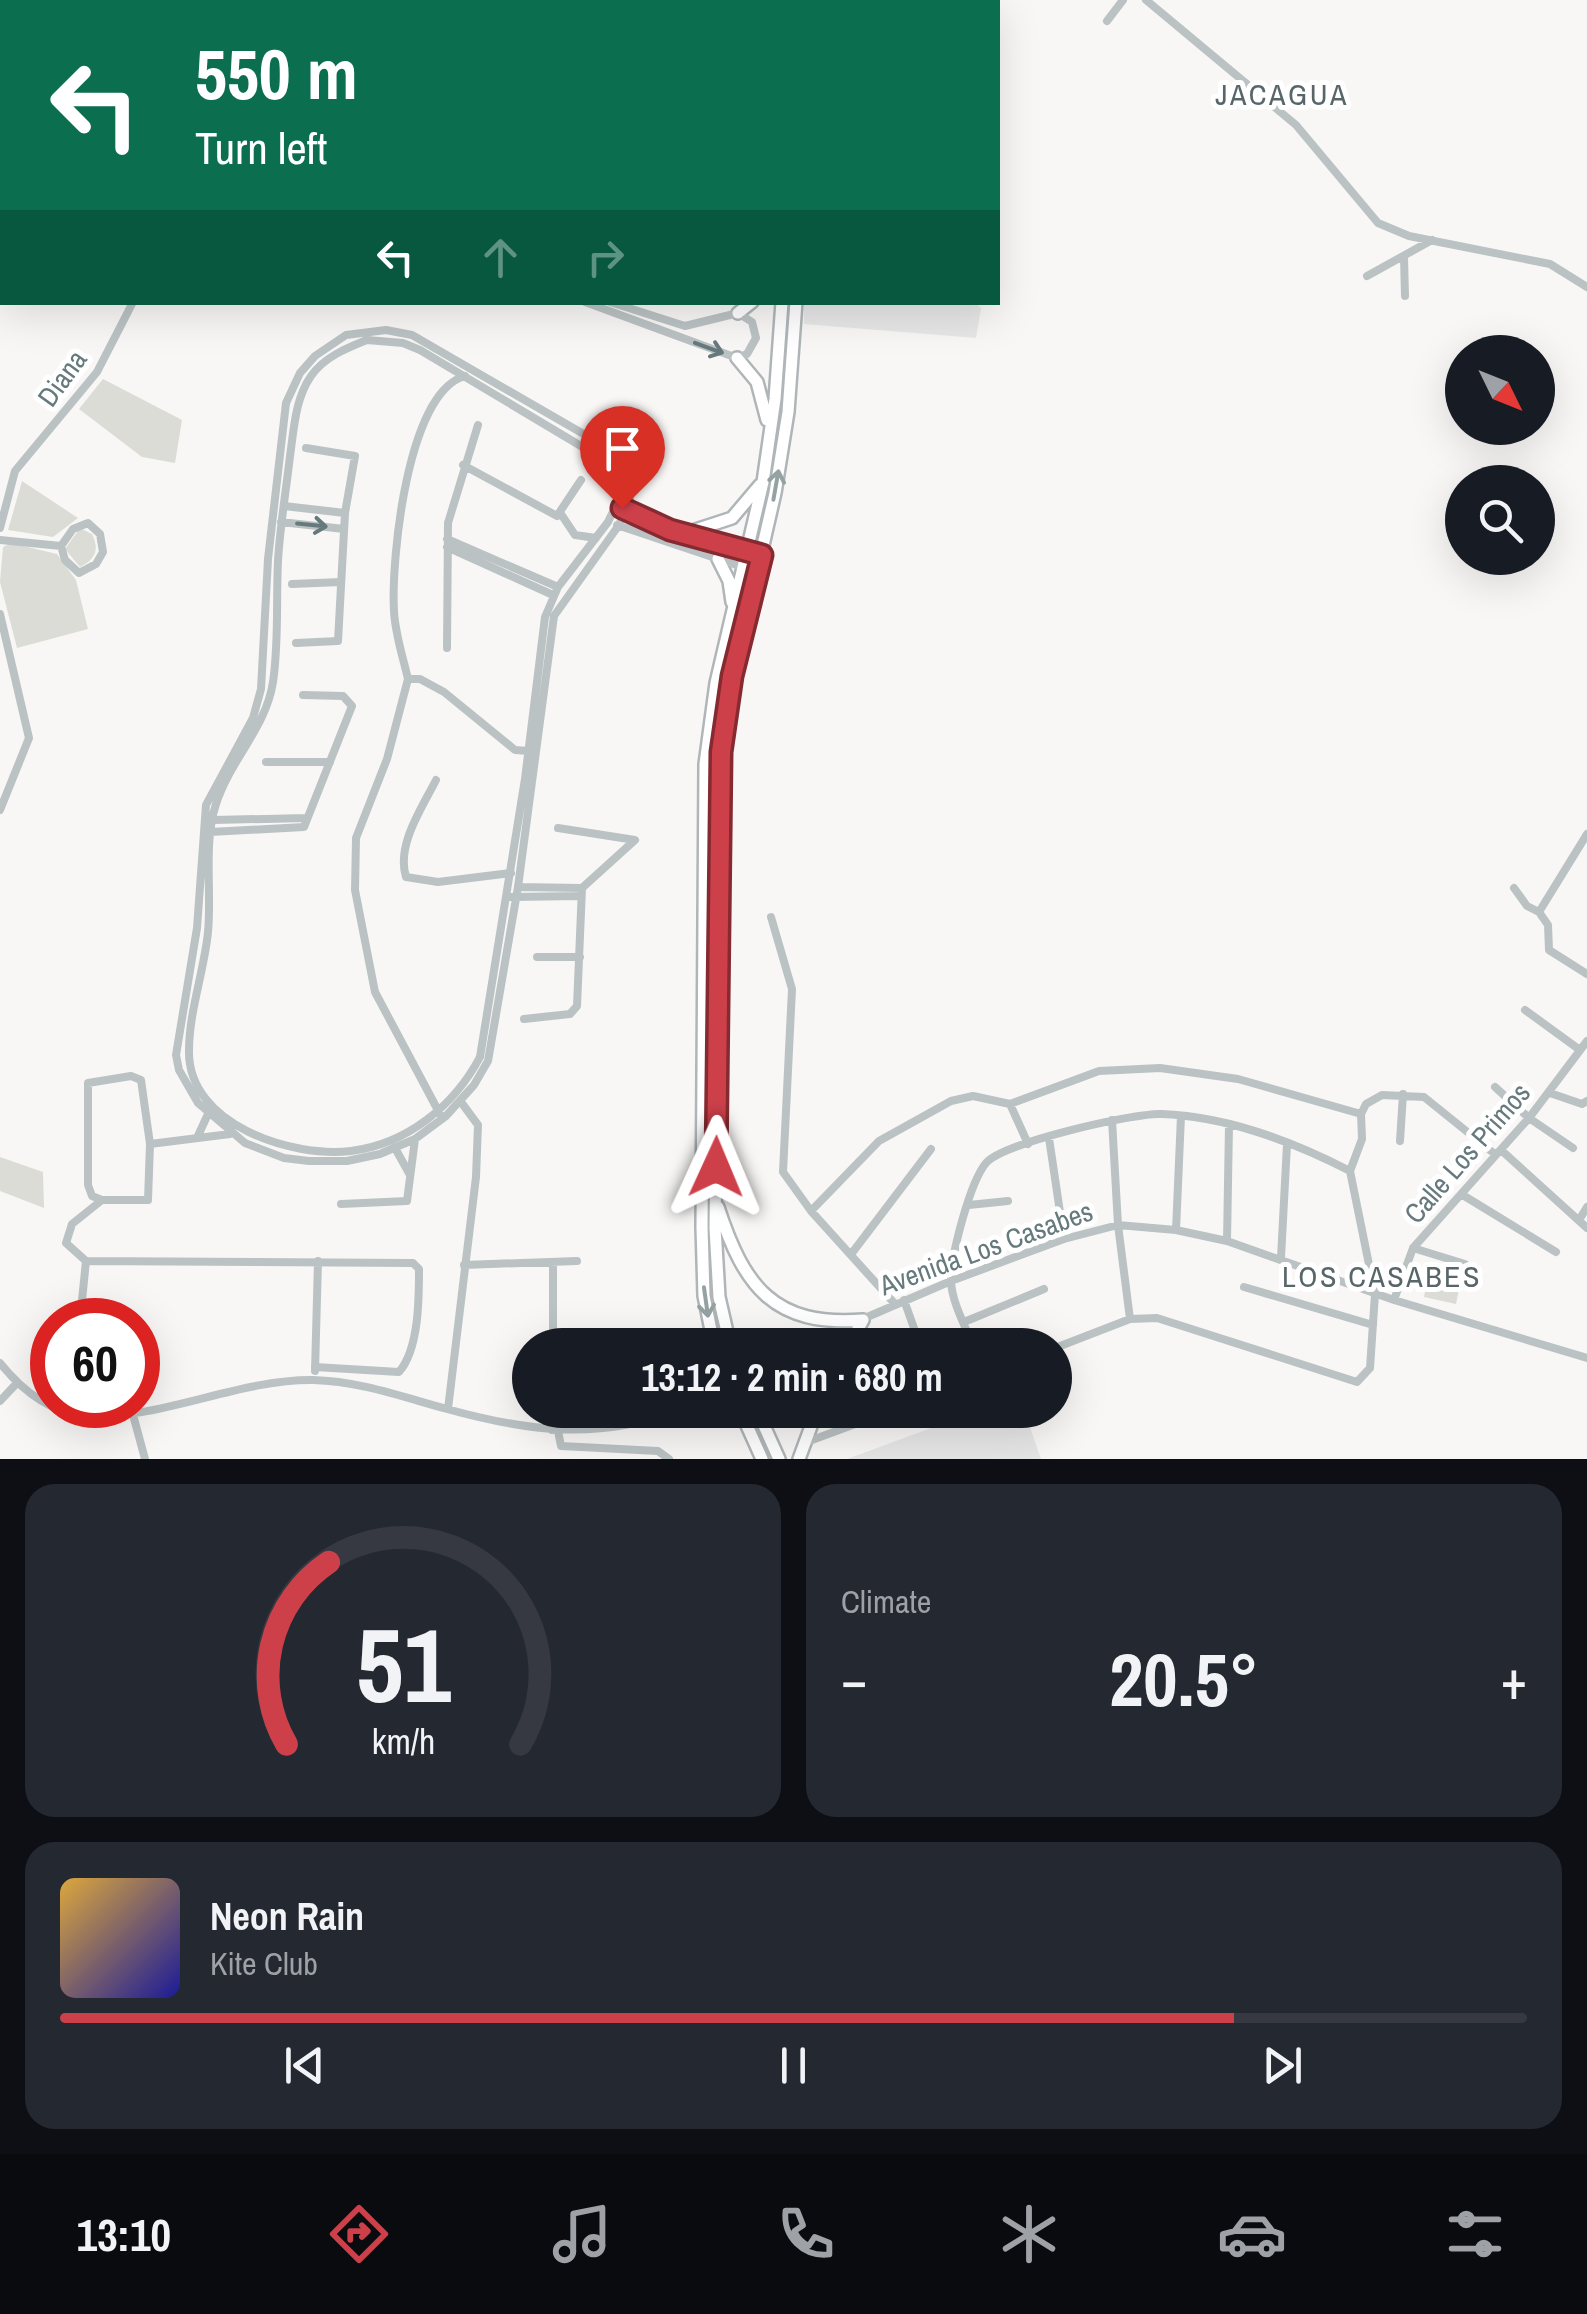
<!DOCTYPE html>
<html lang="en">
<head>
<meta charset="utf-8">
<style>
	body { margin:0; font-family:"Archivo Narrow",sans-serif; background:#242831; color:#f1f3f6; height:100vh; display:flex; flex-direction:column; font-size:38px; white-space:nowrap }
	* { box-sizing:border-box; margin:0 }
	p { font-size:32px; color:#9ea1a6 }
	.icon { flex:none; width:55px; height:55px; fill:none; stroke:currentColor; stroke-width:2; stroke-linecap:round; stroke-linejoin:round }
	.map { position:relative; height:1459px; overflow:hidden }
	.side { display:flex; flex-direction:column; gap:25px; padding:25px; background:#0d0f14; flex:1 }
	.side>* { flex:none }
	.guide { position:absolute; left:0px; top:0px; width:1000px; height:305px; box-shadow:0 10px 40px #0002; background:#0b6e4f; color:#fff; overflow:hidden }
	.needle { width:65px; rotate:133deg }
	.buttons { position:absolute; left:1445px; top:335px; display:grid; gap:20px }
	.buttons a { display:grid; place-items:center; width:110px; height:110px; border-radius:50%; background:#171b24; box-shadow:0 10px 40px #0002; font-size:50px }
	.speed { position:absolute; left:30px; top:1298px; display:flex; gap:20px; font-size:50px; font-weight:700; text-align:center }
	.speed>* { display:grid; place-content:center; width:130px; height:130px; border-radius:50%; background:#171b24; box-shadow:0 10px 40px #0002; line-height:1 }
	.speed .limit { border:15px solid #d22; background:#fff; color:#111 }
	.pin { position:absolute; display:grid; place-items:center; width:85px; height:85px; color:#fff; margin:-102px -42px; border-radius:50% 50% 50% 0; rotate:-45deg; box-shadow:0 0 10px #0007 }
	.pin .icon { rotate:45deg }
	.me { position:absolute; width:110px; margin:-55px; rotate:1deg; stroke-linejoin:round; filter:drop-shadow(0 0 8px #0008) }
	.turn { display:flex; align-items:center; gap:35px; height:210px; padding:0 30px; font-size:45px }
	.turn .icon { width:130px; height:130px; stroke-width:2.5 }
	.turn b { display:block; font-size:70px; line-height:85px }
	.lanes { display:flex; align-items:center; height:95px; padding:0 30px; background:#0003; justify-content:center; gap:50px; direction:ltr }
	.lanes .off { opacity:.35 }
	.big { font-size:75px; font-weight:800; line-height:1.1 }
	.side .card { flex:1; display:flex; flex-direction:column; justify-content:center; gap:15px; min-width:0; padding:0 35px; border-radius:30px; background:#242831 }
	.side .dial { align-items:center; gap:0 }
	.dial svg { height:260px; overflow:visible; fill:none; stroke:#363941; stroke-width:7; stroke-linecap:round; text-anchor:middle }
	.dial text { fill:#f1f3f6; stroke:none }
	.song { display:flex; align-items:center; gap:30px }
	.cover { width:120px; height:120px; border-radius:15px; background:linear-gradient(135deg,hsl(40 70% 55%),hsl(240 70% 35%)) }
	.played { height:10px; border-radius:5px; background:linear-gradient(90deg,#cd404a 80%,#363941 80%) }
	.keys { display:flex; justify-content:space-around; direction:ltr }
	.heat { display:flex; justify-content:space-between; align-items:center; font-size:55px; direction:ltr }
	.side .tiles { flex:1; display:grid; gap:25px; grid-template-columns:1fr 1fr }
	.card:last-child { grid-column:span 2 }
	.trip { position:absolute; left:512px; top:1328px; width:560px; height:100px; border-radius:50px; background:#171b24; box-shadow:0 10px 40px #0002; font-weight:800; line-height:100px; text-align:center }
	.tabs { display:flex; height:160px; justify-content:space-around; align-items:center; background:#090b0e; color:#9ea1a6 }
	.tabs .icon { width:70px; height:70px }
	.tabs .on { color:#cd404a }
	.tabs b { font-size:45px; color:#f1f3f6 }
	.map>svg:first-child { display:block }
	.built { fill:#e6e7e6 }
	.green { fill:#dadcd5 }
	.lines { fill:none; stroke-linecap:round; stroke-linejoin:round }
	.primary-casing { stroke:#b0b6b8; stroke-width:16 }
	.minor { stroke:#bbc2c3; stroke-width:8 }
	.primary { stroke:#fff; stroke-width:11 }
	.oneway { stroke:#667a7d }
	.oneway2 { stroke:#94a2a4 }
	.route-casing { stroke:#852a30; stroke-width:25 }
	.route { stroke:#cd404a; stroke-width:18 }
	.labels { text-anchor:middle; stroke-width:10; stroke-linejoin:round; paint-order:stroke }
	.street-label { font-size:28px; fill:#667a7d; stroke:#fff }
	.neighbourhood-label { font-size:30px; letter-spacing:2.5px; fill:#586669; stroke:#fff }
</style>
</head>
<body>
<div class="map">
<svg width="1587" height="1459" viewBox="0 0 1587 1459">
	<rect width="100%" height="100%" fill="#f8f7f6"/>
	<path class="built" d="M974 302 981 308 976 338 804 324V303Z
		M980 1410H1024L1041 1459H847Z"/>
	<path class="green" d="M103 379 182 420 175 463 142 457 79 409Z
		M22 481 78 518 53 537 8 530Z
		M80 528 92 534C100 550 95 560 80 567L65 549Z
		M11 543 57 554 76 580 88 629 17 648 0 582 3 547Z
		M0 1157 43 1172 44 1208 0 1191Z
		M1428 1277 1460 1285 1456 1304 1424 1297Z"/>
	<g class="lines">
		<g class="primary-casing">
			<path id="primary" d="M740 0 742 2
				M760 0 761 2
				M738 313 752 302
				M737 358 757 382 767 420
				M686 533 732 518 760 485
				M718 559 729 581 732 602
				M718 1207C744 1287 774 1327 863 1320
				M714 1345 704 1296 702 1227 705 764 716 683 763 482 775 399 782 302
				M730 1345 719 1297 715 1228 721 752 733 676 775 493 788 412 796 302
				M849 1345 863 1320
				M740 1410 762 1459
				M757 1410 779 1459
				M799 1459 817 1410"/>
		</g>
		<path class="minor" d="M149 0 150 2
			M1146 0 1296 125 1378 223 1409 236 1550 264 1587 287
			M409 2 411 0
			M1107 21 1123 0
			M0 89H2
			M0 214 2 212
			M1404 257 1405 296
			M1367 276 1432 240
			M585 302 737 358 747 354 756 338 752 322 738 313 685 326 610 302
			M386 330 412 335 613 451 628 474 630 501 619 525 554 616 518 887 488 1061 474 1085 446 1116 415 1139 380 1154 347 1161H309L284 1158 245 1143 198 1103 179 1070 176 1055 197 928 206 805 253 718 261 689 268 559 286 403 300 373 315 356 346 335Z
			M367 340 403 343 420 350 601 458 614 469 620 497 608 522 558 587 545 617 525 779 480 1057C454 1106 407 1144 351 1151 292 1158 188 1125 189 1051 189 1011 204 972 208 932 212 890 203 844 216 804 230 760 266 728 273 682 279 642 276 601 278 561 280 526 286 491 290 456 294 429 295 399 311 376 324 357 347 348 367 340Z
			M463 465 557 516 581 480
			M284 506 345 513
			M624 509 670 529 748 550
			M561 514 575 535 596 538
			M281 522 344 529
			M88 523 100 534 103 552 96 564 79 573 65 560 61 546 73 529Z
			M617 525 757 572
			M0 528 15 471 97 372 133 302
			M447 539 558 587
			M0 540 61 546
			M447 547 553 595
			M292 584 341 582
			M0 614 29 738 0 810
			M296 643 338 641 345 513 355 456 306 448
			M447 648 448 523 478 425
			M408 679C403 657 395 634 394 611 391 560 407 392 465 376
			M266 762H330
			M436 780C422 808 396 845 406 877L438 882 511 873
			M213 820 307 818
			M210 832 304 827 352 706 343 696 303 695
			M1587 834 1539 912 1548 925 1549 950 1587 974
			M518 887 582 888
			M1514 888 1527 906 1539 912
			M511 897 581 896
			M771 917 792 989 783 1172 811 1211 895 1304
			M537 957H580
			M1525 1010 1580 1050
			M524 1019 570 1014 577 1006 582 888 635 840 558 828
			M1495 1087 1529 1118 1573 1148
			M1550 1093 1582 1104 1587 1101
			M1010 1104 1028 1144
			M441 1116 375 992 355 890 356 838 387 759 408 679H420L444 692 515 750 529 751
			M1112 1120 1118 1225 1130 1319
			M230 1134 150 1144 148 1200H102L72 1224 66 1243 86 1261 413 1263 419 1269C419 1299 419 1349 399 1372L315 1367
			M197 1138 208 1114
			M1049 1138 1064 1239
			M1400 1141 1403 1094
			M395 1148 410 1175
			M1501 1150 1587 1228
			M1461 1194 1556 1252
			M102 1200 92 1196 88 1185V1083L131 1076 141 1080 150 1144
			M341 1204 407 1201 415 1139
			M969 1205 1008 1201
			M811 1211 879 1141 951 1101 973 1096 1010 1104 1099 1071 1160 1068 1238 1079 1361 1114
			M1579 1220 1587 1207
			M1176 1230 1181 1116
			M1227 1241 1229 1125
			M1413 1248 1465 1264
			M852 1253 931 1149
			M1281 1258 1287 1144
			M464 1265 577 1261
			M1244 1287 1373 1325
			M904 1300 920 1345
			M1394 1300 1413 1248 1529 1118 1587 1041
			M80 1320 86 1261
			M964 1322 1044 1289
			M553 1345V1263
			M802 1345 951 1281 1064 1239 1118 1225 1176 1230 1227 1241 1394 1300 1587 1358
			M973 1345C965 1326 951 1300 951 1280 951 1255 970 1182 986 1163 1002 1143 1133 1113 1161 1114 1225 1116 1294 1142 1350 1171
			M1055 1348 1130 1319 1157 1318 1357 1382 1370 1368 1375 1294 1350 1171 1362 1139 1361 1114 1366 1104 1382 1095 1424 1097 1496 1155
			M0 1363C21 1389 47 1411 81 1415 155 1423 236 1379 313 1380 359 1381 403 1397 447 1409 526 1431 599 1441 677 1410
			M315 1371 318 1261
			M0 1401 17 1383
			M448 1409 476 1177 478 1125 461 1102
			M132 1411 145 1459
			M552 1430V1410
			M558 1431 561 1446 658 1451 669 1459
			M804 1443 893 1410"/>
		<use href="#primary" class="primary"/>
	</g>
	<defs><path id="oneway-shaft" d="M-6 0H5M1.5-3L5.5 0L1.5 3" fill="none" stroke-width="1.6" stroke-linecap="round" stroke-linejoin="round" transform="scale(2.5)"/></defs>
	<g class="oneway">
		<use href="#oneway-shaft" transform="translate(709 348) rotate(20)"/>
		<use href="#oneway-shaft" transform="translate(312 525) rotate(6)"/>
	</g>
	<g class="oneway2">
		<use href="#oneway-shaft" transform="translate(776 485) rotate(-80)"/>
		<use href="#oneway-shaft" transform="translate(706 1302) rotate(82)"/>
	</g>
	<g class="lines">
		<g class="route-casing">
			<path id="route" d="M622 508 670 530 762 555 732 676 721 752 716 1167"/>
		</g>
		<use href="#route" class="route"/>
	</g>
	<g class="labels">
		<g class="street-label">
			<text transform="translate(62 378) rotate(-54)" y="10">Diana</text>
			<text transform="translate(1467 1153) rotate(-49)" y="10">Calle Los Primos</text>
			<text transform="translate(986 1248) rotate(-20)" y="10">Avenida Los Casabes</text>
		</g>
		<g class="neighbourhood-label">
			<text x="1282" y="105">JACAGUA</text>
			<text x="1382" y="1287">LOS CASABES</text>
		</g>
	</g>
</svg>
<div class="buttons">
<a><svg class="needle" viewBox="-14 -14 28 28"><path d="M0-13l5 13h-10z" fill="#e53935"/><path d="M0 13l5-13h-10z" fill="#9ea1a6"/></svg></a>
<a><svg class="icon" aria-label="search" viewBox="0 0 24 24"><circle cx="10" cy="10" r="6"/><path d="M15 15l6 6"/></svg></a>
</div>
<div class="speed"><div class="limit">60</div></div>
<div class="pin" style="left:622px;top:508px;background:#d93025"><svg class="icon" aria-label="arrive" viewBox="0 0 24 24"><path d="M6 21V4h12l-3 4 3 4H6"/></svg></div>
<svg class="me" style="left:716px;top:1167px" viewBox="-20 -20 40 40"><path d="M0-17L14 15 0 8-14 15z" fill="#cd404a" stroke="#fff" stroke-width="4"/></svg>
<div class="trip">13:12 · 2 min · 680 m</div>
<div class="guide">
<div class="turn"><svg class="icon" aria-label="left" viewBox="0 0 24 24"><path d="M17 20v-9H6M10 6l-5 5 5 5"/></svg><div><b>550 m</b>Turn left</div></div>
<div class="lanes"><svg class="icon" aria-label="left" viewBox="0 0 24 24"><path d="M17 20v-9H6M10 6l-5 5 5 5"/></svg><svg class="icon off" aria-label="ahead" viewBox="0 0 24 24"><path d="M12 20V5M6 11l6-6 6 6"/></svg><svg class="icon off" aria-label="right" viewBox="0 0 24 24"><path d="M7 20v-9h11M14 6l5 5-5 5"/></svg></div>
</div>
</div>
<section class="side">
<div class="tiles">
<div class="card dial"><svg viewBox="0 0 100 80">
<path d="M14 69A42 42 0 1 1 86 69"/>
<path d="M14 69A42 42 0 0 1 27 13" stroke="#cd404a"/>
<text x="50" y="56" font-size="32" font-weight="700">51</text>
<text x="50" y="72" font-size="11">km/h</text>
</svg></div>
<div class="card"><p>Climate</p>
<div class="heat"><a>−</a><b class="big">20.5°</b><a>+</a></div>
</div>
<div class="card">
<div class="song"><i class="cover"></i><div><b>Neon Rain</b><p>Kite Club</p></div></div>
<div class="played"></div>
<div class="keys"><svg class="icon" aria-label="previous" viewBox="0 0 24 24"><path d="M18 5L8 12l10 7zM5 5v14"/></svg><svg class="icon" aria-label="pause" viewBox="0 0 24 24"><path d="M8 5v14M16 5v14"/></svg><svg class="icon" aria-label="next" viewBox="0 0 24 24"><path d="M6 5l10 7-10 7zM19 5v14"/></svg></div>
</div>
</div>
</section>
<nav class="tabs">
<b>13:10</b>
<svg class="icon on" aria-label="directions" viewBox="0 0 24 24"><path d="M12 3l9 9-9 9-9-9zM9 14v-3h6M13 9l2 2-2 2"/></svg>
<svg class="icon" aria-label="music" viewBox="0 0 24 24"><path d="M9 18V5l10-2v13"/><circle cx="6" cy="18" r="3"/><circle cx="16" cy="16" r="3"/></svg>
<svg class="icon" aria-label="phone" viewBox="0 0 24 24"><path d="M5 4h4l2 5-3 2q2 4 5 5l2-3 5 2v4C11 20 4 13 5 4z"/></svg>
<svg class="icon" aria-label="climate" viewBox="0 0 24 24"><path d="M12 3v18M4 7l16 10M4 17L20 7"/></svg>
<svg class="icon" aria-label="car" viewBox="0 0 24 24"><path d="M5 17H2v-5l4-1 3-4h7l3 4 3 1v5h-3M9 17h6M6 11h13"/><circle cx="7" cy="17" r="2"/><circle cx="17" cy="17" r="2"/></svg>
<svg class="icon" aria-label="filters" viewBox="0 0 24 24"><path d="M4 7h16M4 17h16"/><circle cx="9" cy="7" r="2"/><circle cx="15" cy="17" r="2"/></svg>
</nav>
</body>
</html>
